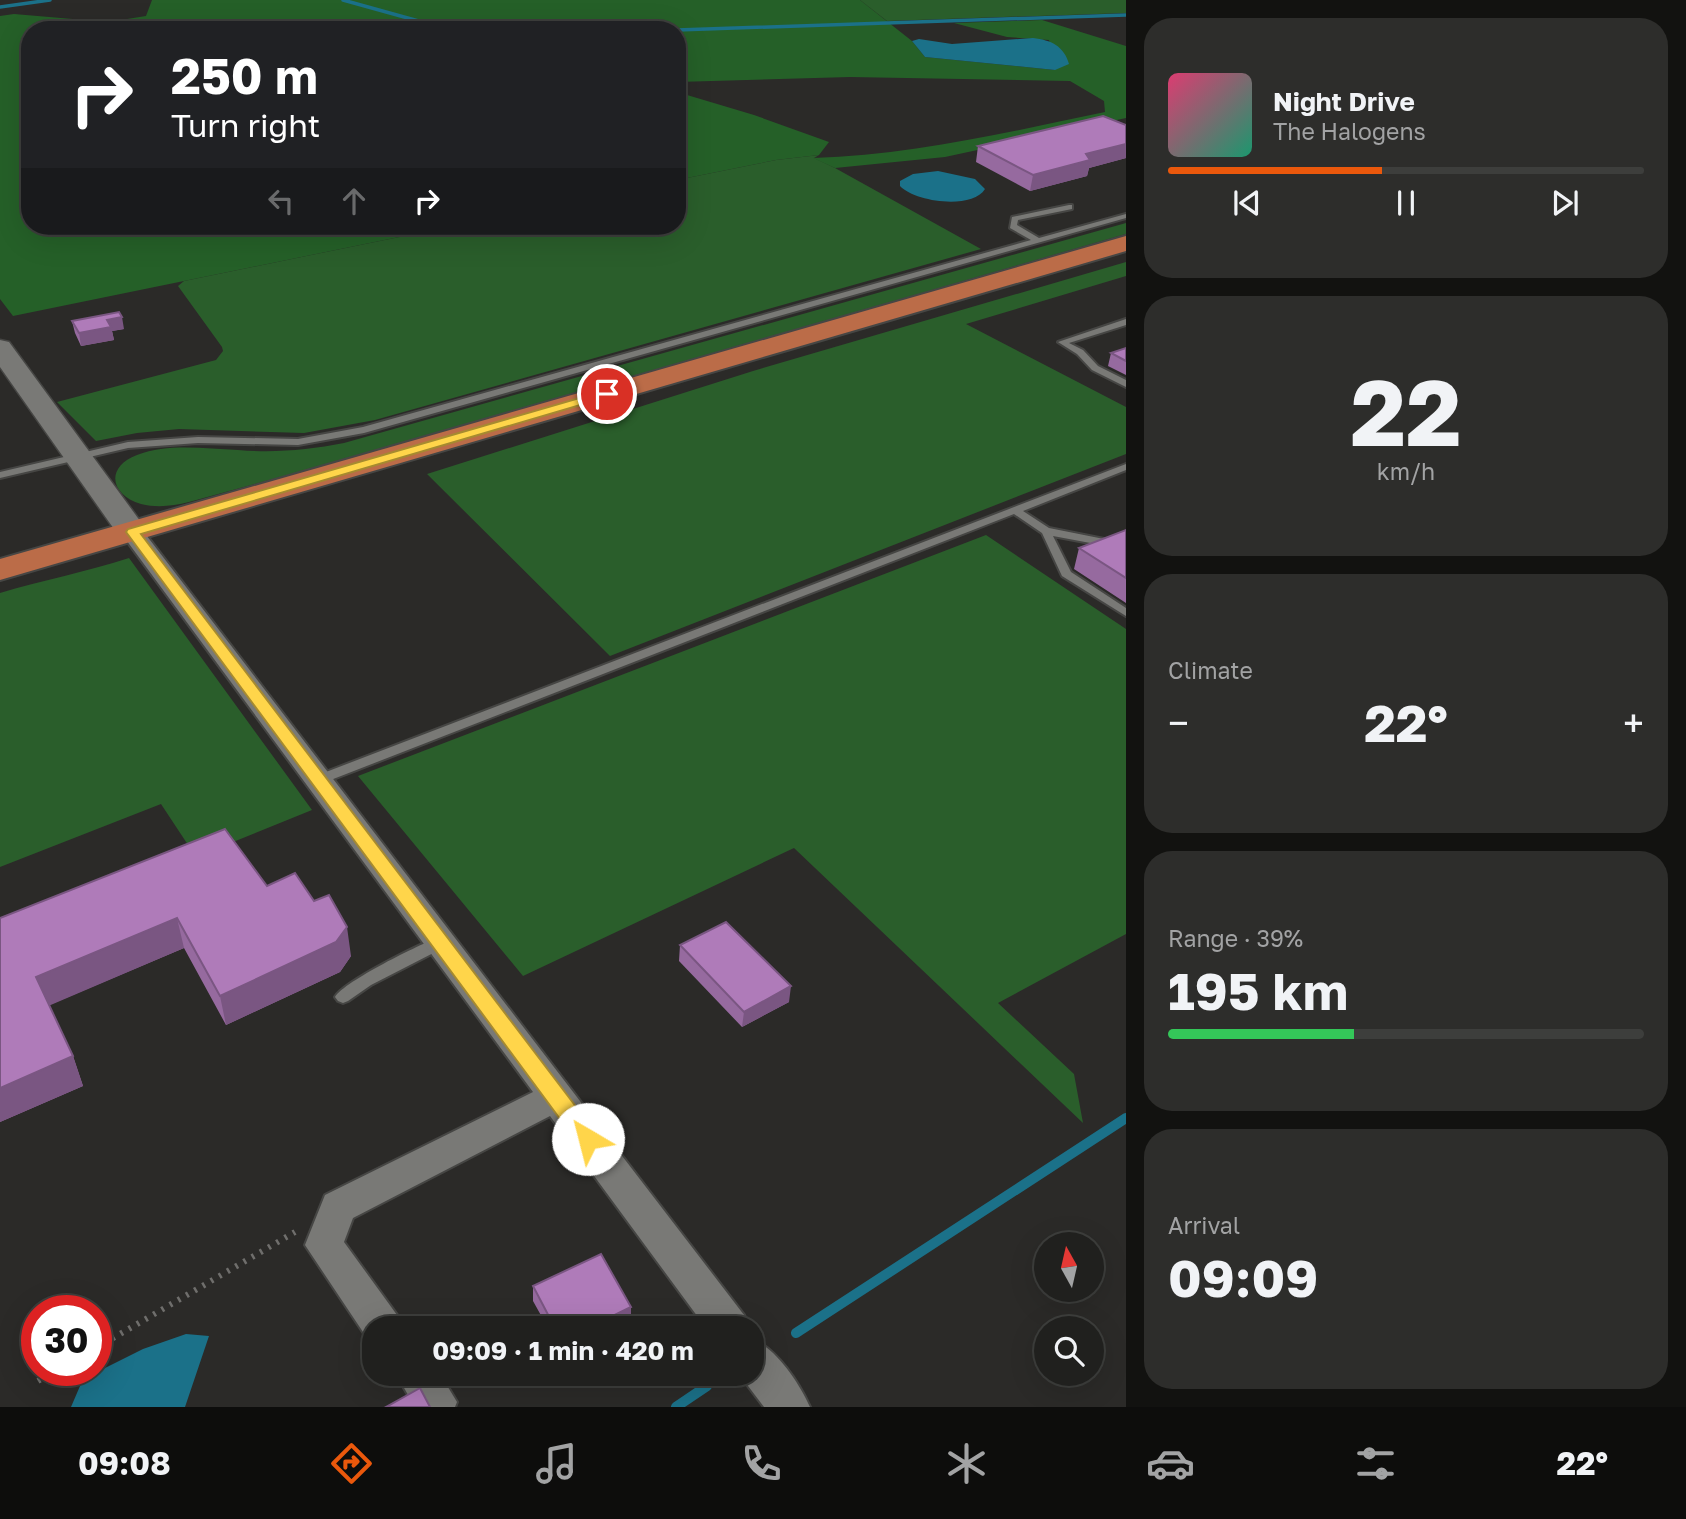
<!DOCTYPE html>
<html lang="en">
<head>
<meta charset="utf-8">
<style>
	body { margin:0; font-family:"Golos Text",sans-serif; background:#2d2d2b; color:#f1f3f6; height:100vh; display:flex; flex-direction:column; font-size:26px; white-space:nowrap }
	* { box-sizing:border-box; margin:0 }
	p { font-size:23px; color:#a2a3a4 }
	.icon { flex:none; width:38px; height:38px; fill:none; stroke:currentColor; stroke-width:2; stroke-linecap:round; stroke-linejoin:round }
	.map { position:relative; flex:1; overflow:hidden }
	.drawer { display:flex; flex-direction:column; gap:18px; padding:18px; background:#121210; width:560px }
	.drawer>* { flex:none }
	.banner { position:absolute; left:21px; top:21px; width:665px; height:214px; border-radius:28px; box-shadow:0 7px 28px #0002,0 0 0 2px #3d3e3c; background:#202124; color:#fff; overflow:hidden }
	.needle { width:46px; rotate:352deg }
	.buttons { position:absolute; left:1034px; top:1232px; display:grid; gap:14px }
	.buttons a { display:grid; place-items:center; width:70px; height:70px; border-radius:50%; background:#20201e; box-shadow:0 7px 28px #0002,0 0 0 2px #3d3e3c; font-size:35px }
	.speed { position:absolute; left:21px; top:1295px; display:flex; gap:14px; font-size:35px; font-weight:700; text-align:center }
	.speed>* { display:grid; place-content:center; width:91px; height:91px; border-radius:50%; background:#20201e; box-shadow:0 7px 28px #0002,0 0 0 2px #3d3e3c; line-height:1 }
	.speed .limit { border:10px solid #d22; background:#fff; color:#111 }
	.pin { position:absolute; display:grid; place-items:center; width:60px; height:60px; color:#fff; margin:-30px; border:4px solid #fff; border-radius:50%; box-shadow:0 2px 7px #0007 }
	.me { position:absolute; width:77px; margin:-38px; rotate:323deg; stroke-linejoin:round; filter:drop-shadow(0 0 5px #0008) }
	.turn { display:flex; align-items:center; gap:24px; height:147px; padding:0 35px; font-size:32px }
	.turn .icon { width:91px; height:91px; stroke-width:2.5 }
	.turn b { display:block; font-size:49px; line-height:60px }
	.lanes { display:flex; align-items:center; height:66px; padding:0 35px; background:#0003; justify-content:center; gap:35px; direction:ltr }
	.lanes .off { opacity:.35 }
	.big { font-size:52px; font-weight:700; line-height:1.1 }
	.drawer .widget { flex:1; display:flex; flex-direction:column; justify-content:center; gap:10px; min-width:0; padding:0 24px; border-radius:28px; background:#2d2d2b }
	.drawer .dial { align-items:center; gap:0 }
	.dial b { font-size:91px; line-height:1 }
	.song { display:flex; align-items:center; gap:21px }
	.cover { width:84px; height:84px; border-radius:10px; background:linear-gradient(135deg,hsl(340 70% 55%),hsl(160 70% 35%)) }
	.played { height:7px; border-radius:4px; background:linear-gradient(90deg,#ea580c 45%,#3d3e3c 45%) }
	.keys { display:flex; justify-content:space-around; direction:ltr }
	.heat { display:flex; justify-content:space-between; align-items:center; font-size:38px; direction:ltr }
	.charge { height:10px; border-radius:5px; background:linear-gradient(90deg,#34c759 39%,#3d3e3c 0) }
	.trip { position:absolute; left:362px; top:1316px; width:402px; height:70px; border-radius:28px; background:#20201e; box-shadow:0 7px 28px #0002,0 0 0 2px #3d3e3c; font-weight:700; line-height:70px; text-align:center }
	.tabs { display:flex; height:112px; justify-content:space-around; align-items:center; background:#0d0d0c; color:#a2a3a4 }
	.tabs .icon { width:49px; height:49px }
	.tabs .active { color:#ea580c }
	.tabs b { font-size:32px; color:#f1f3f6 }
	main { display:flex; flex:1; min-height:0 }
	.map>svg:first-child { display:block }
	.green { fill:#2a5e2b }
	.forest { fill:#256028 }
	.water { fill:#1b7189 }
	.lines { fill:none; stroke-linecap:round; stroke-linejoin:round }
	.stream-far1 { stroke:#1b7189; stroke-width:3.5 }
	.stream { stroke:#1b7189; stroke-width:10 }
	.lane-casing { stroke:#464644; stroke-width:4 }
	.street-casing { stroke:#464644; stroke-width:4 }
	.secondary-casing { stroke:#464644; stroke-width:3 }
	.primary-casing { stroke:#464644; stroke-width:4 }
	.path { stroke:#6f6e6c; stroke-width:6; stroke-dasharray:2.5 7; stroke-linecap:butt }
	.lane { fill:#797976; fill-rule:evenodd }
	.street { fill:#797976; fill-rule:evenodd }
	.secondary { fill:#797976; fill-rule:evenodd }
	.primary { fill:#bb6c48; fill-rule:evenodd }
	.wall { fill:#966a9f }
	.shaded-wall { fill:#7a5682 }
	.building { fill:#af7bb9; stroke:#7a5682; stroke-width:2 }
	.route { fill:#ffd54a; stroke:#a68a30; stroke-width:2 }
</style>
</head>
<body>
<main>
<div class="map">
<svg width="1126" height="1407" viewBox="0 0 1126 1407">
	<rect width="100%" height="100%" fill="#2b2a28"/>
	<path class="green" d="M860 0H1126V13L887 21Z
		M819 155 814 158 835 168 981 249 375 420 304 433 179 429 137 433 96 441 57 402 216 360 223 351 222 347 178 286 184 281 453 226H677V180L776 160Z
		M1126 223V234L419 439 189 502C173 506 157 508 141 504 110 495 105 467 137 455 169 443 205 449 238 450 274 453 309 450 344 443Z
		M1126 262V276L966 324 1126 407V454L610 656 427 474 753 371Z
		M986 535 1126 629V934L998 1003 1074 1074 1083 1123 794 848 523 976 358 776Z
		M129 558 312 810 196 857 161 804 0 867V593C43 580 86 572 129 558Z"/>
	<path class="forest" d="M152 0H860L912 41 925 57 1055 70 1049 40 1007 37 954 23 1042 20 1126 46V118L945 157 835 168 813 158C912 155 1009 132 1105 112L1104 101 1070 81 850 77 677 82V30H30V226H453L13 316 0 299V16L14 14 108 22 146 16Z
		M677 92 754 115 829 142 819 155 776 160 677 180Z"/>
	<path class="water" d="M1033 38C1051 40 1064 46 1069 64L1055 70 925 57 912 41 919 39 952 44Z
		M938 171 975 179 985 189C972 210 915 202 900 186V181L913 174Z
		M186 1334 209 1336 185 1407H71L83 1379 143 1349Z"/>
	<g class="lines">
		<path class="stream-far1" d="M343 0 451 30
			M0 7 50 0
			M677 30 1126 15"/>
		<path class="stream" d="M796 1333 1126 1118
			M676 1407 707 1386"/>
		<g class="lane-casing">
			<path id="lane" d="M1069 205H1072V209L1018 220 1017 225 1039 238 1126 214V218L364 433 298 445 198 443 128 448 0 478V472L128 442 198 437 298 439 363 427 1031 240 1010 228 1012 217Z
				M1126 319V325L1069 343 1083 350 1098 366 1126 380V387L1092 370 1077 354 1058 342Z
				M1126 464V470L1023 511 1049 528 1104 539 1126 546V553L1101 545 1053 536 1071 572 1126 608V616L1062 576 1042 533 1014 514 323 783H313L311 780 313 777Z
				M440 937 445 939 447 943 445 947 371 985 348 1001 343 1003 338 1001 335 997C345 981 420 944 440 937Z"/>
		</g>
		<g class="street-casing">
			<path id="street" d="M132 525 140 527 744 1315 750 1328H706L550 1116 353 1218 344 1242 397 1315 403 1328H374V1343L369 1341 305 1245 325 1195 533 1092 124 537 121 532 124 527Z
				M752 1339C777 1349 799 1383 810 1407H764L739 1374H752Z
				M396 1374H440L457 1402 455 1407H415Z"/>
		</g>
		<g class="secondary-casing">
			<path id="secondary" d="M0 340 9 342 143 525 148 532 143 539 132 541 121 539 0 367Z"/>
		</g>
		<g class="primary-casing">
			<path id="primary" d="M1126 236V251L0 580V559Z"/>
		</g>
		<path class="path" d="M96 1348 295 1232
			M38 1381 57 1370"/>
		<use href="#lane" class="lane"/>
		<use href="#street" class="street"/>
		<use href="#secondary" class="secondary"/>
		<use href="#primary" class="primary"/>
	</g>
	<path class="wall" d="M1126 125V158L1089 168 1087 176 1030 191 976 162 978 146Z
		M72 321 124 329 112 331 114 340 81 346 75 333Z
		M1126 348V375L1108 366 1111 353Z
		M1126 530V603L1074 569 1079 548Z
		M267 886 351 956 340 972 226 1025 184 948 49 1005 73 1056 83 1086 0 1122V918Z
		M680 945 789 1002 742 1027 679 961Z
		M533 1286 631 1322 618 1328H548L533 1301Z"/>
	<path class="shaded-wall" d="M1126 144V158L1089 168 1087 176 1030 191 1033 175 1086 154Z
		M122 317 124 329 112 331 114 340 81 346 79 333 107 320Z
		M177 918 184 948 46 1007 36 977Z
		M347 927 351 956 340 972 226 1025 220 996Z
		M791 986 789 1002 742 1027 744 1012Z
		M73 1056 83 1086 0 1122V1088Z
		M631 1307V1322L618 1328H588Z"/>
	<path class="building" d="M1103 116 1126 125V144L1086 154 1090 160 1033 175 978 146Z
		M119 312 122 317 107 320 111 327 79 333 72 321Z
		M1126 348V361L1111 353Z
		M1126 530V578L1079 548Z
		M225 829 267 886 295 873 314 901 329 895 347 927 336 942 220 996 177 918 36 977 73 1056 0 1088V918Z
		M726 922 791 986 744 1012 680 945Z
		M601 1254 631 1307 588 1328H555L533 1286Z
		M420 1388 430 1407H386Z"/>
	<path class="route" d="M607 390 613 394 611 396 141 534 596 1133 599 1139 596 1146 588 1149 580 1146 126 532 128 529Z"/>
</svg>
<div class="buttons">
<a><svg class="needle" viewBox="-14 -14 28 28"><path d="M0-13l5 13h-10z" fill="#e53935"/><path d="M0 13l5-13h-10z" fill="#a2a3a4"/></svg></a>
<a><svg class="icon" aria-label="search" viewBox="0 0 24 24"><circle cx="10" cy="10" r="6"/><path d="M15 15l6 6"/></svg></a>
</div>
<div class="speed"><div class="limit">30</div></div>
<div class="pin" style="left:607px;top:394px;background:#d93025"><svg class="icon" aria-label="arrive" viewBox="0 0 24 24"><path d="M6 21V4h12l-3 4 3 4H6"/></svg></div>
<svg class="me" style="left:588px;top:1139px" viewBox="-20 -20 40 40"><circle r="19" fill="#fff"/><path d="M0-13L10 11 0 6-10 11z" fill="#ffd54a"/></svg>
<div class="trip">09:09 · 1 min · 420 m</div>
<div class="banner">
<div class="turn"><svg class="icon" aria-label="right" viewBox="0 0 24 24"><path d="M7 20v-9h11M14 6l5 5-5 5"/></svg><div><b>250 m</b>Turn right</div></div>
<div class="lanes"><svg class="icon off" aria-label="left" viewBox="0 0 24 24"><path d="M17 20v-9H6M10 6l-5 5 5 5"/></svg><svg class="icon off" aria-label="ahead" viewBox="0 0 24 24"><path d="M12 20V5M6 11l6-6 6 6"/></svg><svg class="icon" aria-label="right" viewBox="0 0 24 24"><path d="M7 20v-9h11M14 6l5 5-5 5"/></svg></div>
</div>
</div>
<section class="drawer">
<div class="widget">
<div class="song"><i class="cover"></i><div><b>Night Drive</b><p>The Halogens</p></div></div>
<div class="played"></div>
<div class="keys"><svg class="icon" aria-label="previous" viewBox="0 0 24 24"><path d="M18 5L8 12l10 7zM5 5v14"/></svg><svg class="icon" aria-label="pause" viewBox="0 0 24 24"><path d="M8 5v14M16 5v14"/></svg><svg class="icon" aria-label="next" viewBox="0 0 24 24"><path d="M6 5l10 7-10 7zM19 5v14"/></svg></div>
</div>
<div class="widget dial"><b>22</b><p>km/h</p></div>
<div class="widget"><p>Climate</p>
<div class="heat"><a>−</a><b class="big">22°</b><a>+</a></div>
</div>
<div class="widget"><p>Range · 39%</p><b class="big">195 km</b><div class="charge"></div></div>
<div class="widget"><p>Arrival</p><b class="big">09:09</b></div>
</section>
</main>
<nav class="tabs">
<b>09:08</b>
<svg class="icon active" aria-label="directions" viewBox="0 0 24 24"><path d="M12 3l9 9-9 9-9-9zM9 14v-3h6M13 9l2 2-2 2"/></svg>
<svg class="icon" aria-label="music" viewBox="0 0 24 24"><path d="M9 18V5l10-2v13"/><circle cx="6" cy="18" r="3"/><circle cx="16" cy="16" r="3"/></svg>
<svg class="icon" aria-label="phone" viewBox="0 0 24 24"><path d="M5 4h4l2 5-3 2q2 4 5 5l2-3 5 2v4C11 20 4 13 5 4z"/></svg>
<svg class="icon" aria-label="climate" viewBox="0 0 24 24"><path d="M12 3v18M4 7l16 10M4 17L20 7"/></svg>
<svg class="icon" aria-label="car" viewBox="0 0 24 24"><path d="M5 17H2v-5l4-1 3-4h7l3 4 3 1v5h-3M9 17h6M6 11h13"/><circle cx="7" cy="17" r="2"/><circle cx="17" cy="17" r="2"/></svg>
<svg class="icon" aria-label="filters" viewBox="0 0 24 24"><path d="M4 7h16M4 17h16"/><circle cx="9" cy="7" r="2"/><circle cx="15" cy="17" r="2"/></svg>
<b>22°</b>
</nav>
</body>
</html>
